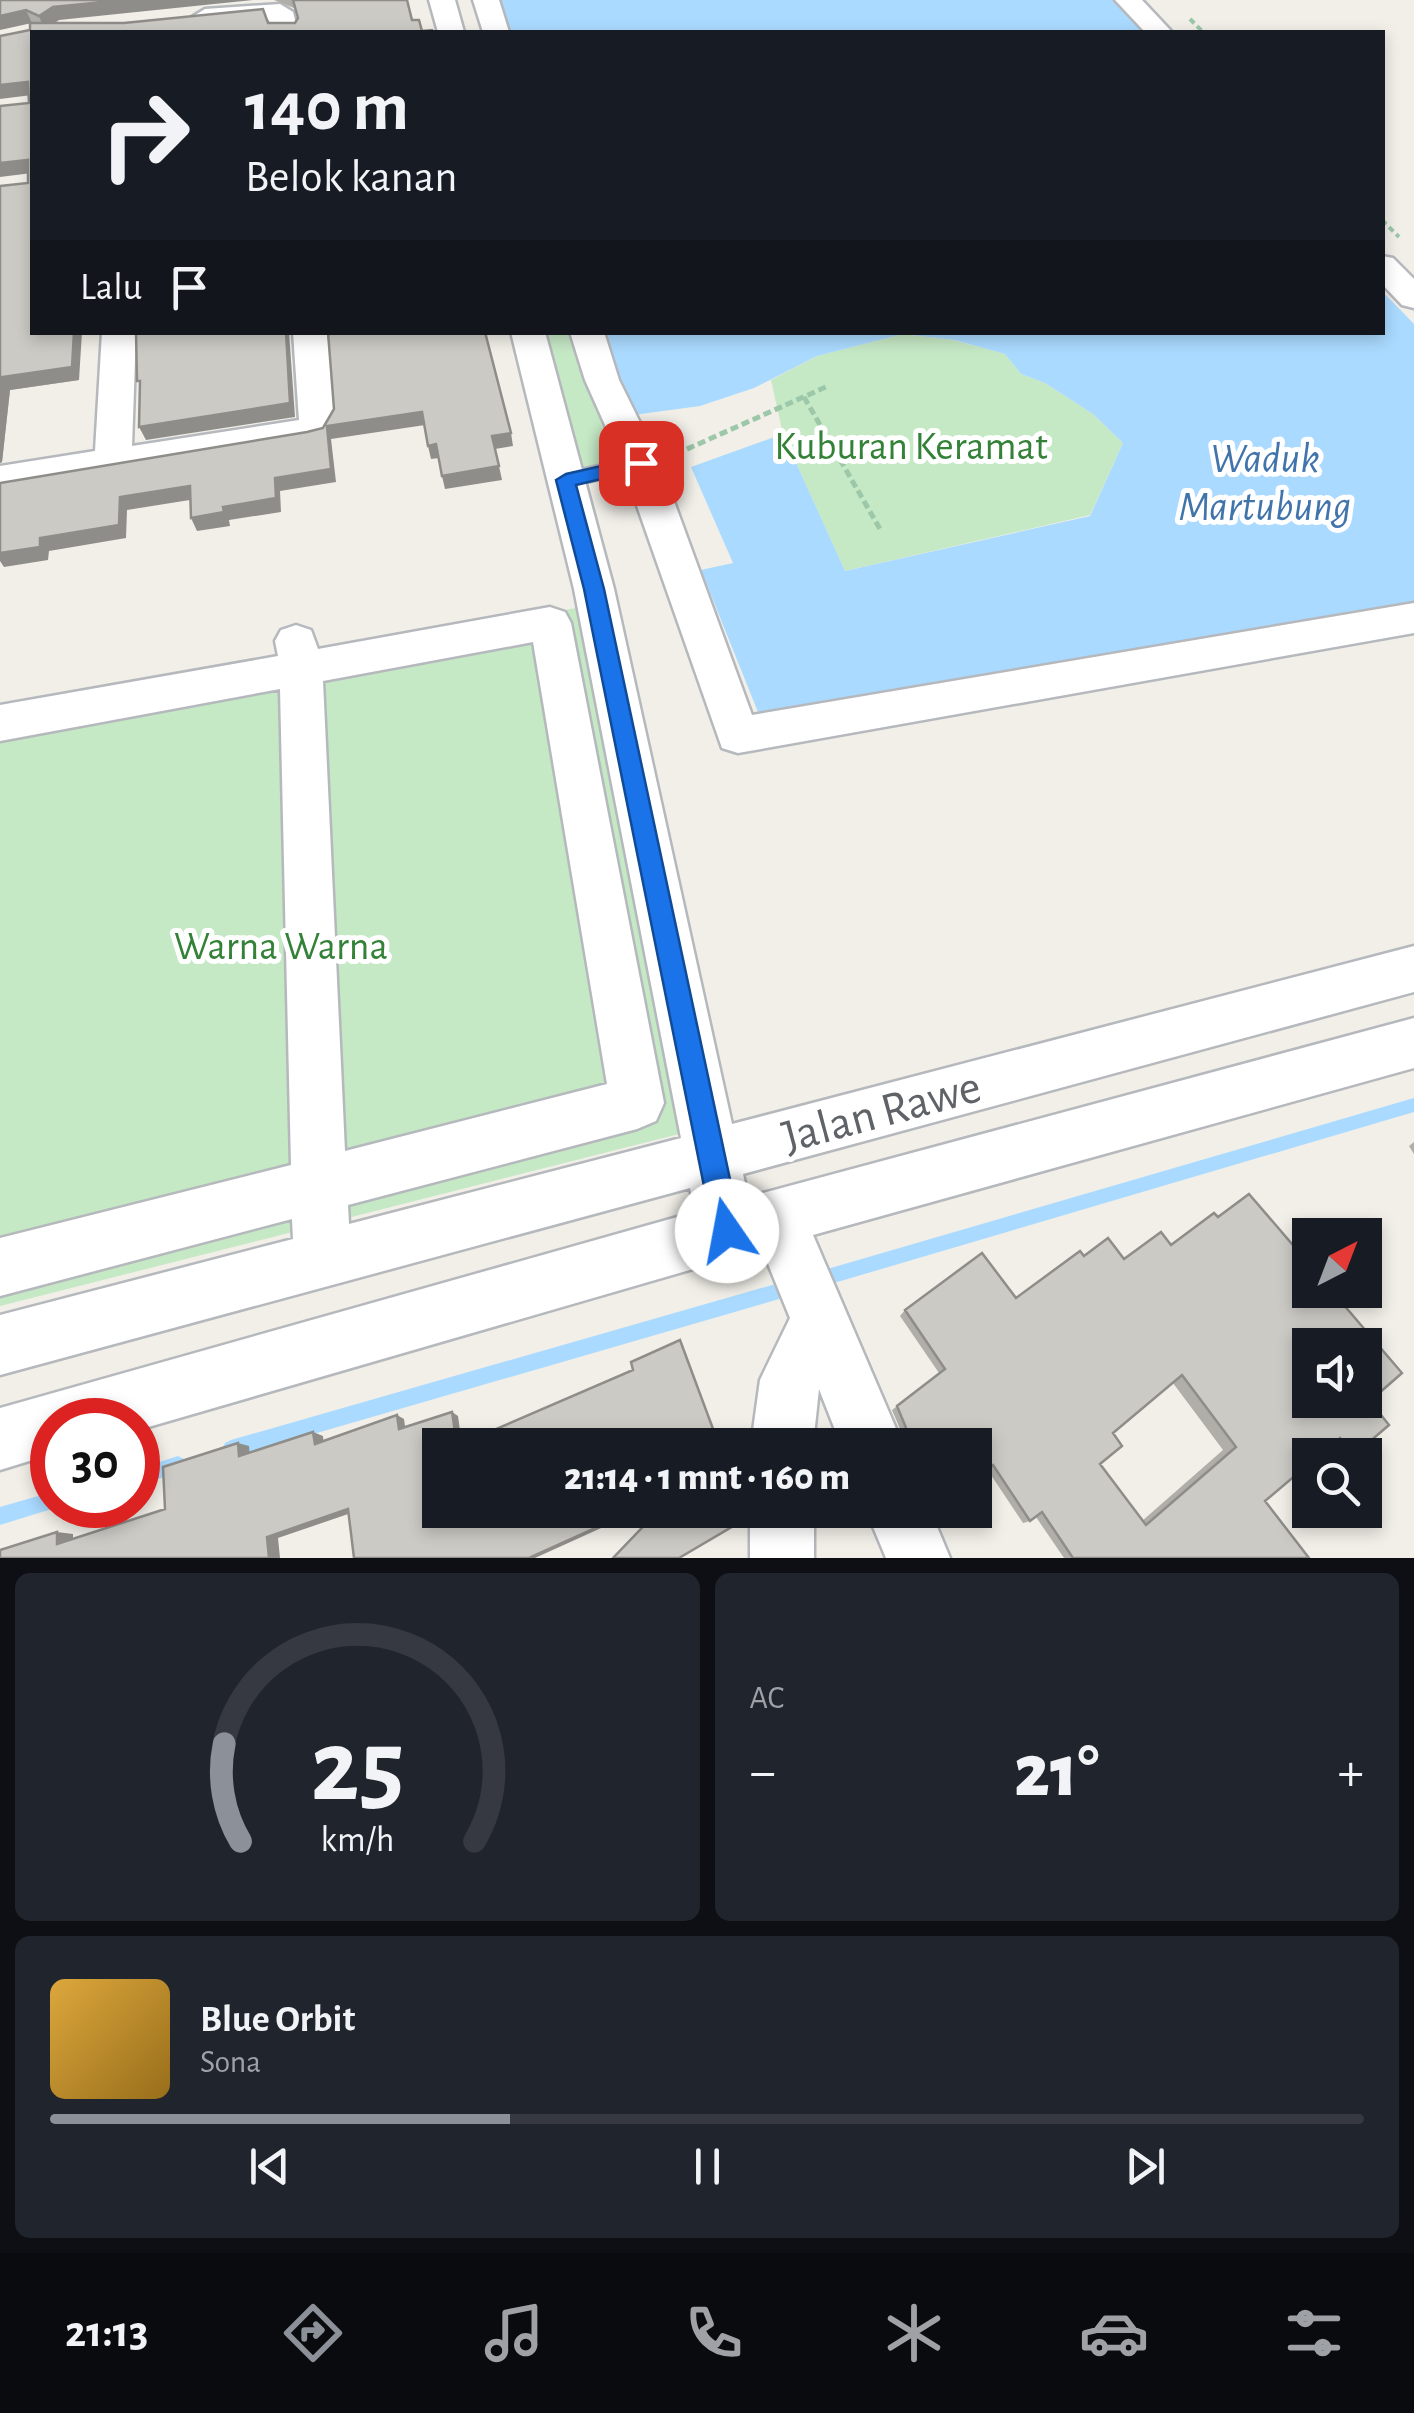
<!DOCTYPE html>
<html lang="id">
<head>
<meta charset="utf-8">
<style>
	body { margin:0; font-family:"Alegreya Sans",sans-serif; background:#20242c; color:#f1f3f6; height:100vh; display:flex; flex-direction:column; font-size:38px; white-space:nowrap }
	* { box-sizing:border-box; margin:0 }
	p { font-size:32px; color:#9ea1a6 }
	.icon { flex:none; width:55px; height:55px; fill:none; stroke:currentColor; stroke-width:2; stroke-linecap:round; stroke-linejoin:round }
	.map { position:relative; height:1558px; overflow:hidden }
	.details { display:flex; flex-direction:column; gap:15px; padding:15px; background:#0d0f14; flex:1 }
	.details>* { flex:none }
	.top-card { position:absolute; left:30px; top:30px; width:1355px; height:305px; border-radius:0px; box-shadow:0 5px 15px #0003; background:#171b24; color:#f1f3f6; overflow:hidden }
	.needle { width:65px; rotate:42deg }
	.tools { position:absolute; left:1292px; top:1218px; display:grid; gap:20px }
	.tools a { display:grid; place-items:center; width:90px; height:90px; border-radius:0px; background:#171b24; box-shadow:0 5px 15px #0003; font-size:50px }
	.speed { position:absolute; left:30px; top:1398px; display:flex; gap:20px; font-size:50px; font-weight:700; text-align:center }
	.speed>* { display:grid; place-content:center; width:130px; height:130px; border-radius:50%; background:#171b24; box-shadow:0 5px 15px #0003; line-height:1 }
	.speed .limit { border:15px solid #d22; background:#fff; color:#111 }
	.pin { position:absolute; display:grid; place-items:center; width:85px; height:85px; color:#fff; margin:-42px; border-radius:20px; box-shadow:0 5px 15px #0006 }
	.me { position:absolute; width:110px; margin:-55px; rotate:348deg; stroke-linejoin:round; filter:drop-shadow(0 0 8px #0008) }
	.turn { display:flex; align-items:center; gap:35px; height:210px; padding:0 50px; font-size:45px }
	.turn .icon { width:130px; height:130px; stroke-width:2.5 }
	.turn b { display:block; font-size:70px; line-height:85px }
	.then { display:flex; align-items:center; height:95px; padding:0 50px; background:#0003; gap:20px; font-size:38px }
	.big { font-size:75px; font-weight:800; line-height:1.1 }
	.details .card { flex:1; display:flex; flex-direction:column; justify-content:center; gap:15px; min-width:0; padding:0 35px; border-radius:15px; background:#20242c }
	.details .dial { align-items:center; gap:0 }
	.dial svg { height:260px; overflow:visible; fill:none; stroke:#363941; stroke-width:7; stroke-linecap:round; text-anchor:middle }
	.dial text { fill:#f1f3f6; stroke:none }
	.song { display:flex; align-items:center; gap:30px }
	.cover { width:120px; height:120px; border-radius:15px; background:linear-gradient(135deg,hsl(40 70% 55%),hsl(40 70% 35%)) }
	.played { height:10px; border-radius:5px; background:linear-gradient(90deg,#8c9099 35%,#363941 35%) }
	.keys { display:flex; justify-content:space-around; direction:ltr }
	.heat { display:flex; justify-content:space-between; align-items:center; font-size:55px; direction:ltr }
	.details .tiles { flex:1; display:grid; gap:15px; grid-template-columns:1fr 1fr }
	.card:last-child { grid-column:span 2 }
	.trip { position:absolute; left:422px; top:1428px; width:570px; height:100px; border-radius:0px; background:#171b24; box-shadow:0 5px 15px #0003; font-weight:800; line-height:100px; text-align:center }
	.tab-bar { display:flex; height:160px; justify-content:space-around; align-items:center; background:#090b0e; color:#9ea1a6 }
	.tab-bar .icon { width:70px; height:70px }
	.tab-bar .active { color:#8c9099 }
	.tab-bar b { font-size:45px; color:#f1f3f6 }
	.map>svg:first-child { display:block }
	.green { fill:#c5e8c5 }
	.water { fill:#aadaff }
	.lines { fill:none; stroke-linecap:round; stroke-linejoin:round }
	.stream { fill:#aadaff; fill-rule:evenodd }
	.lane-casing { stroke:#b5b8bc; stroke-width:6 }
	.street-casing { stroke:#b5b8bc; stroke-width:5 }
	.path-far1 { stroke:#9cc7a9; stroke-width:4; stroke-dasharray:6 4; stroke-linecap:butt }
	.path { stroke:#9cc7a9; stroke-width:5; stroke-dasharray:8 4; stroke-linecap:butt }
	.lane { fill:#fff; fill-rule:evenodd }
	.street { fill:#fff; fill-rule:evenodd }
	.wall { fill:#afaea9; fill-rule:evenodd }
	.shaded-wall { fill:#8f8d8a }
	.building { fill:#cccac5; stroke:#8f8d8a; stroke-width:2.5; fill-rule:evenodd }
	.route { fill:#1a73e8; stroke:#114b97; stroke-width:2.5 }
	.labels { text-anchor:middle; stroke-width:10; stroke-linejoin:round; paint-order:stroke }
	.park-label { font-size:40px; fill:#348238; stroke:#fff }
	.water-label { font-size:42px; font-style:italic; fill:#4174aa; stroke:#fff }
	.near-street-label { font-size:48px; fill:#5f6368; stroke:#fff }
</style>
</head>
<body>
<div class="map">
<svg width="1414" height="1558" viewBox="0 0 1414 1558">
	<rect width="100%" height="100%" fill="#f1efe8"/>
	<path class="green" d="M533 333H592L641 463 572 468Z
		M903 334 953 340 1005 354 1021 374 1045 383 1093 414 1123 443 1090 515 845 571 783 434 771 380 817 356Z
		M576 608 679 1134 0 1306V710Z"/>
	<path class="water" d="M491 0H1114L1144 32H501Z
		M1383 292 1414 324V606L758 712 701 570 733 563 691 467 783 434 845 571 1090 516 1123 443 1093 414 1045 383 1021 374 1005 354 954 340 903 334 817 356 754 388 700 406 626 416 593 333 1382 332Z"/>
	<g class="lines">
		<path class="stream" d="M1414 1098V1112L817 1288 811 1286 809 1280 811 1274 817 1272Z
			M793 1279 799 1281 801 1287 799 1293 793 1295 231 1458 225 1455 222 1449 225 1443 231 1440Z
			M178 1456 184 1459 187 1465 184 1471 138 1485V1469Z
			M52 1492V1505H59L58 1507 0 1525V1507Z"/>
		<g class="lane-casing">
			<path id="lane" d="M641 457 650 463 648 467 566 486 557 480 566 474Z"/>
		</g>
		<g class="street-casing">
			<path id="street" d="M429 0H455L464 32H438Z
				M473 0H499L509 32H483Z
				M1115 0H1142L1172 32H1145Z
				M280 4 293 12 298 32H272L269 20 205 25 192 17 205 9Z
				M1382 256 1393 258 1414 279V308L1402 305 1382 284Z
				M102 332H136L132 446 299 420 293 332H327L335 421 324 439 311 442 0 492V466L95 451Z
				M511 332H545L614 589 732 1124 1414 946V992L743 1174 748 1197 1414 1018V1068L813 1235 903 1445H841L819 1389 813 1445H751L760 1380 790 1318 762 1249 138 1430V1420H52V1454L0 1470V1408L695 1212 690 1188 0 1375V1315L293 1239 292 1219 0 1296V1238L291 1165 280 689 0 741V705L278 656 275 641 281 630 296 625 311 630 318 649 550 607 565 612 571 623 664 1103 656 1121 637 1129 348 1205 349 1224 681 1138 574 589ZM533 642 607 1084 345 1151 323 681Z
				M570 332H604L619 380 660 463 752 715 1414 603V633L738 753 722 748 622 463 585 380Z
				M750 1510H814V1558H750Z
				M866 1510H930L950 1558H886Z"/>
		</g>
		<path class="path-far1" d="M1190 19 1203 32
			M1382 220 1399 237"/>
		<path class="path" d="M804 397 880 529
			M676 454 828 386"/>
		<use href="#lane" class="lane"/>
		<use href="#street" class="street"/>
	</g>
	<path class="wall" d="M0 0 59 20 54 23H295L298 19 294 8 274 0H407L412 20 422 31 32 32 79 380 10 390 2 462 0 463V186L28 183 30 24Z
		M1414 1142V1154L1409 1146Z
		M1171 1245 1370 1401 1354 1455H1335L1329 1447 1265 1501 1309 1558H1064L1036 1517 1030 1521 1023 1523 987 1469 975 1445H908L904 1438 892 1410 939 1373 900 1316 905 1310 1016 1298 1084 1256 1124 1259ZM1173 1383 1223 1450 1142 1521 1100 1464 1113 1433Z"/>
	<path class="shaded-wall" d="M124 0H253L59 20 44 29 39 16 53 7Z
		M26 10 32 23 0 30V16Z
		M28 82 32 95 0 99V85Z
		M28 160 32 173 0 177V163Z
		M74 332H82L79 380 10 390 2 462 0 463V396L2 377Z
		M286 332H289L295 417 146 440 139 427Z
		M422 412 425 425 331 439 336 482 280 491 281 512 229 520 230 526 197 531 191 518 223 507 275 478 327 426Z
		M511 433 513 446 495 449 492 436Z
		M436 444 439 458 431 459 428 446Z
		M499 466 502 480 445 489 442 476Z
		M190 486 196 499 127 510 126 538 49 551 48 560 4 567 0 561V553L40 538 120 497Z
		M452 1412 458 1416 462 1445H457Z
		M397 1415 404 1419 406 1433 399 1429Z
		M313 1432 323 1436 324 1447 315 1444Z
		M238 1443 249 1446 250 1459 239 1456Z
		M348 1509 357 1511 278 1538 280 1558H269L267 1537Z
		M635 1510H641L535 1558H529Z
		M57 1532 73 1534V1545L57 1544Z"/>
	<path class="building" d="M0 0H124L53 7 39 16 26 10 0 16Z
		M293 0H407L412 20H419L422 31 432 30 433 32H32V332H74L72 367 2 377 0 396V186L28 183V160L0 163V106L29 103 28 82 0 85V36L30 30V23H124L263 9 268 23H295L298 18Z
		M136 332H286L290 403 139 427 140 381H137Z
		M328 332H485L511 433 492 436 499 466 442 476 436 444 428 446 422 412 327 426 331 469 275 478 276 498 223 507 224 512 191 518 190 486 120 497 119 525 40 538V547L0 553V483L307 432 323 428 334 409Z
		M1249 1194 1310 1265V1290H1331L1402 1373 1370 1401 1389 1425 1354 1455 1340 1438 1320 1455H1310V1463L1265 1501 1309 1558H1073L1042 1512 1030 1521 993 1465 975 1479V1445H916L909 1435 897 1406 945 1369 905 1310 982 1253 1016 1298 1080 1251 1084 1256 1108 1238 1124 1259 1161 1232 1171 1245 1214 1213 1218 1217ZM1310 1345H1365V1400H1310ZM1182 1375 1236 1447 1146 1525 1100 1464 1122 1446 1113 1433Z
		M680 1340 719 1445H459L633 1370 631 1362Z
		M452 1412 457 1445H440V1510H635L529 1558H354L348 1509 267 1537 269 1558H0V1550L57 1532V1544L165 1509 163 1467 238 1443 239 1456 313 1432 315 1444 397 1415 399 1429Z
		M659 1510H748L747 1518 679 1558H613Z"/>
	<path class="route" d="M641 457 651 463 648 468 576 485 604 589 741 1231 737 1241 727 1245 717 1241 713 1231 584 589 556 480 566 474Z"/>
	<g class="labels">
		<g class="park-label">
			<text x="911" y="459">Kuburan Keramat</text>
			<text x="281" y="959">Warna Warna</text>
		</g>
		<g class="water-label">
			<text x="1265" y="472">Waduk<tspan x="1265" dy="48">Martubung</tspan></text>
		</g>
		<g class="near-street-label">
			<text transform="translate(881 1110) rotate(-15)" y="17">Jalan Rawe</text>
		</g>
	</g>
</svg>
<div class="tools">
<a><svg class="needle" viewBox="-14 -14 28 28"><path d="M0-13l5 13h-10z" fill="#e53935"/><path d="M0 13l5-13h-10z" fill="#9ea1a6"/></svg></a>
<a><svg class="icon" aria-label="sound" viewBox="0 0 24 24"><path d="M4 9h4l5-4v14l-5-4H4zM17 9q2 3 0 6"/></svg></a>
<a><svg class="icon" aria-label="search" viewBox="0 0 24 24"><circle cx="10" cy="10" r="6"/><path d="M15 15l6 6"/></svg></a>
</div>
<div class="speed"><div class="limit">30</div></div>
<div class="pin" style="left:641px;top:463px;background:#d93025"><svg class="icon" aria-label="arrive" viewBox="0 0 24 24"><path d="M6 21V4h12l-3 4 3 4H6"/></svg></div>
<svg class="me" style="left:727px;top:1231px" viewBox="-20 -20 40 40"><circle r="19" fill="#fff"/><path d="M0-13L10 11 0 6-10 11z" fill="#1a73e8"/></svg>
<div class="trip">21:14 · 1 mnt · 160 m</div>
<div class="top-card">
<div class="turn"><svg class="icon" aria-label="right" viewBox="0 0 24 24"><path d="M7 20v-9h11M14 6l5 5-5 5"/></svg><div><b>140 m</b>Belok kanan</div></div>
<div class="then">Lalu<svg class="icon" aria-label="arrive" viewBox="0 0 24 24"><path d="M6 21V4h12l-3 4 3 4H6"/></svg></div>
</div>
</div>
<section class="details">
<div class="tiles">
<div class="card dial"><svg viewBox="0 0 100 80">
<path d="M14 69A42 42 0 1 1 86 69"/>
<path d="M14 69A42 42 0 0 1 9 39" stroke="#8c9099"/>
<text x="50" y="56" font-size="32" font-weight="700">25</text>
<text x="50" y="72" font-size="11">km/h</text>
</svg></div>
<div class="card"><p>AC</p>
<div class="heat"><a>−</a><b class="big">21°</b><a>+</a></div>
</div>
<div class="card">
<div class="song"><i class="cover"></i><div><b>Blue Orbit</b><p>Sona</p></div></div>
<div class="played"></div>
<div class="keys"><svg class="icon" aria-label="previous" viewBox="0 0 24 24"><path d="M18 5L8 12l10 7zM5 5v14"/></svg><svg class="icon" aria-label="pause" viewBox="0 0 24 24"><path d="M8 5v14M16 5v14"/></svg><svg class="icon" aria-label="next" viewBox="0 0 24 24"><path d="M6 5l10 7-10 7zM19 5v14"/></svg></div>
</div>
</div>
</section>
<nav class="tab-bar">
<b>21:13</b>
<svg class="icon active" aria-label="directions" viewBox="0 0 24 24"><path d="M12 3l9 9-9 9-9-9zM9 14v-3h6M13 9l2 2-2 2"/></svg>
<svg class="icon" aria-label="music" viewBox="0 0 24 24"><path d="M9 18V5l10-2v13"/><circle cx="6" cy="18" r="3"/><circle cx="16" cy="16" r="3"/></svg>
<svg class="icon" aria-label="phone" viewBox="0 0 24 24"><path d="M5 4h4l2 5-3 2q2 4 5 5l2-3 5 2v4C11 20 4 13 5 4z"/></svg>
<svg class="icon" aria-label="climate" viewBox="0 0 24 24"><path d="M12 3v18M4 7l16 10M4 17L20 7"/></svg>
<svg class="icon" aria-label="car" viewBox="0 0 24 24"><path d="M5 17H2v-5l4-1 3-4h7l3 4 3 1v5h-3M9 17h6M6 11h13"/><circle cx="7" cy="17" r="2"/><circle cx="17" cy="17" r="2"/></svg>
<svg class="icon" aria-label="filters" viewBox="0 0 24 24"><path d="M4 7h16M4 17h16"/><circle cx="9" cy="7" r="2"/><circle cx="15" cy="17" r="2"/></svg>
</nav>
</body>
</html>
